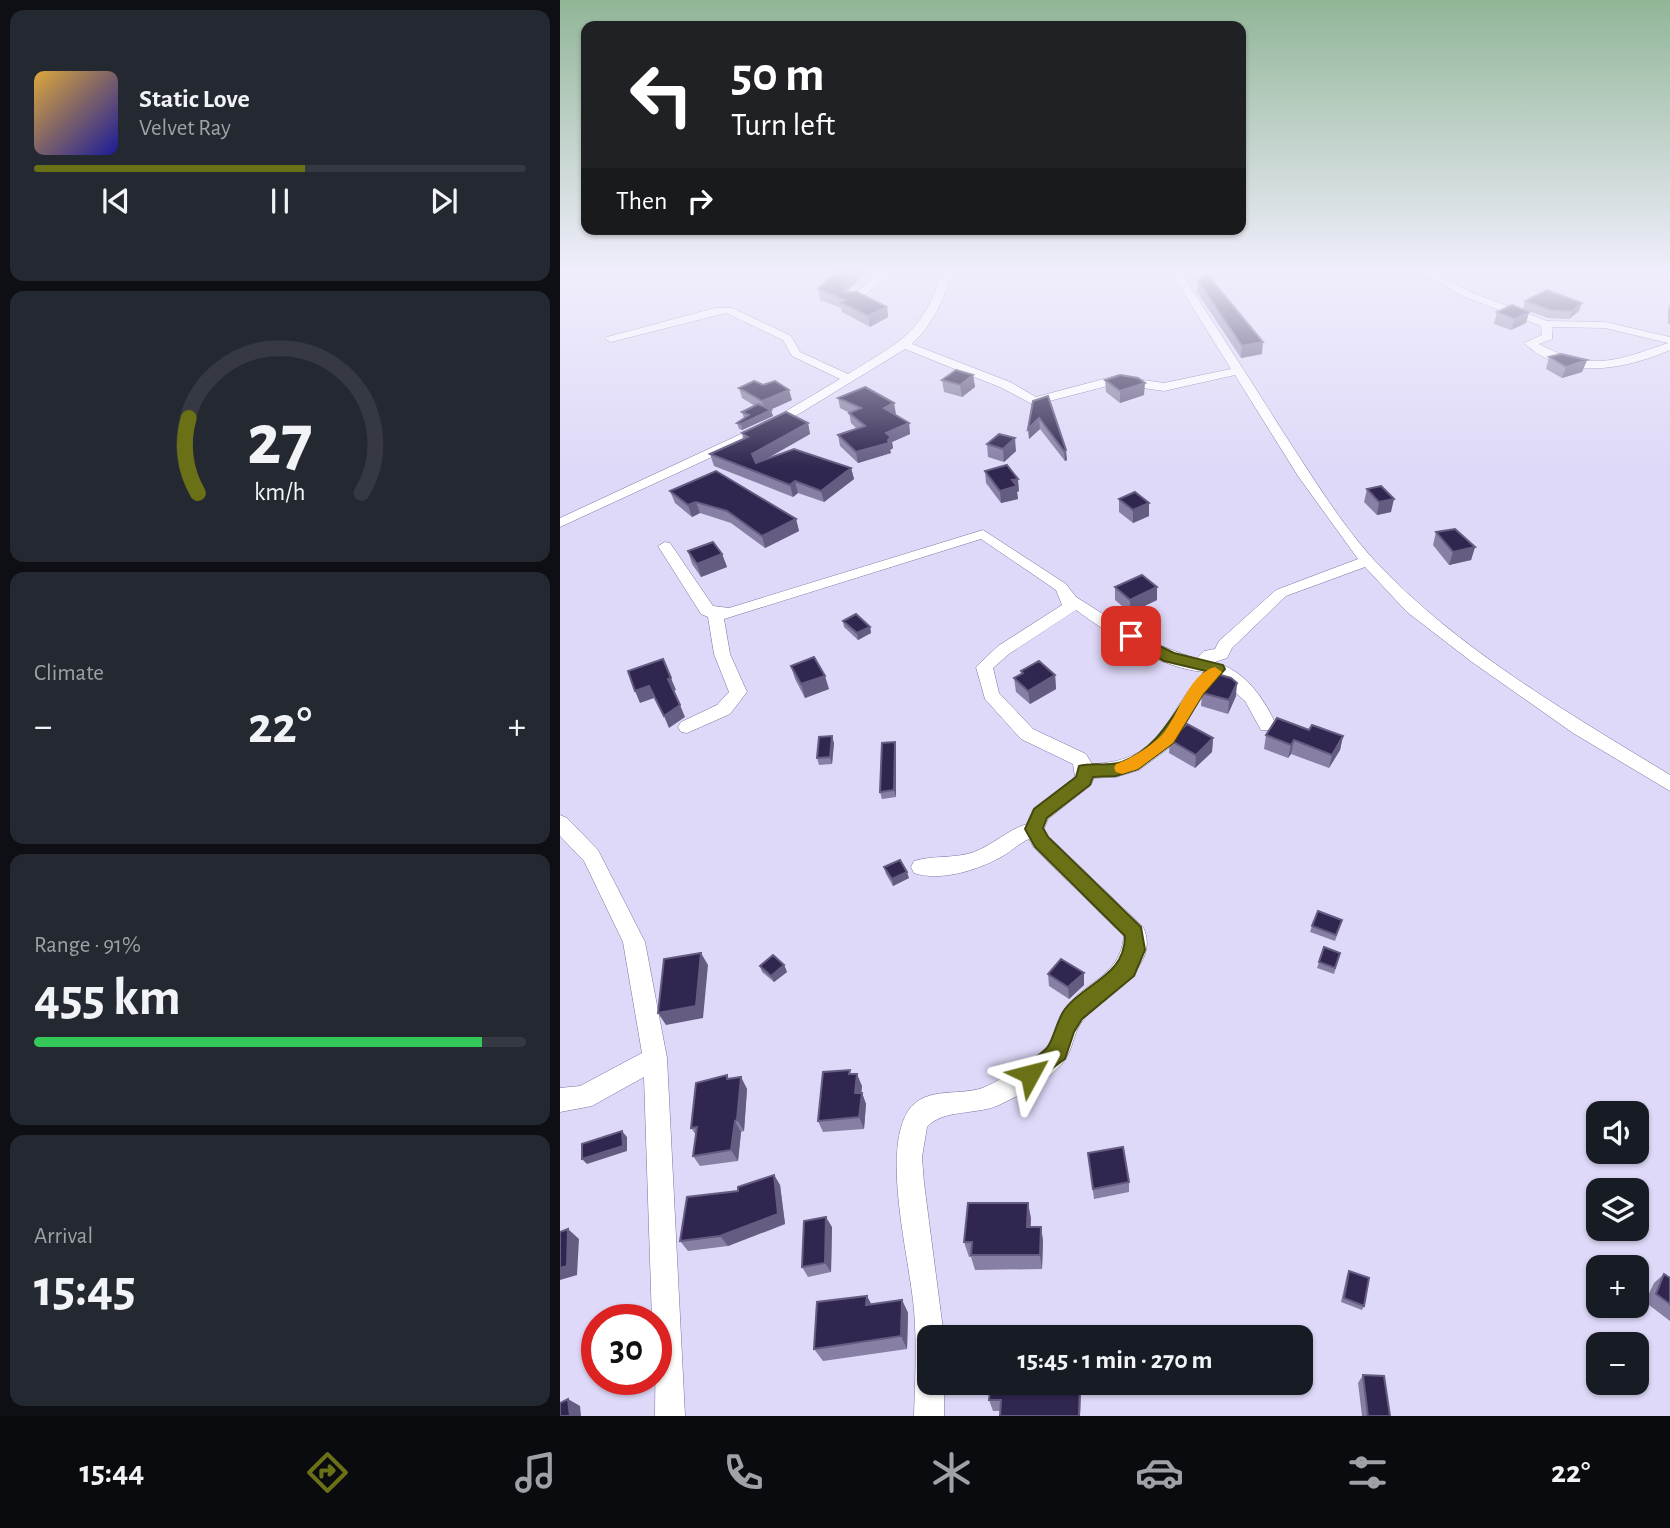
<!DOCTYPE html>
<html lang="en">
<head>
<meta charset="utf-8">
<style>
	body { margin:0; font-family:"Alegreya Sans",sans-serif; background:#242831; color:#f1f3f6; height:100vh; display:flex; flex-direction:column; font-size:26px; white-space:nowrap }
	* { box-sizing:border-box; margin:0 }
	p { font-size:23px; color:#9ea1a6 }
	.icon { flex:none; width:38px; height:38px; fill:none; stroke:currentColor; stroke-width:2; stroke-linecap:round; stroke-linejoin:round }
	.map { position:relative; flex:1; overflow:hidden }
	.drawer { display:flex; flex-direction:column; gap:10px; padding:10px; background:#0d0f14; width:560px }
	.drawer>* { flex:none }
	.guide { position:absolute; left:21px; top:21px; width:665px; height:214px; border-radius:14px; box-shadow:0 2px 5px #0004; background:#202124; color:#fff; overflow:hidden }
	.tools { position:absolute; left:1026px; top:1101px; display:grid; gap:14px }
	.tools a { display:grid; place-items:center; width:63px; height:63px; border-radius:14px; background:#171b24; box-shadow:0 2px 5px #0004; font-size:35px }
	.speed { position:absolute; left:21px; top:1304px; display:flex; gap:14px; font-size:35px; font-weight:700; text-align:center }
	.speed>* { display:grid; place-content:center; width:91px; height:91px; border-radius:50%; background:#171b24; box-shadow:0 2px 5px #0004; line-height:1 }
	.speed .limit { border:10px solid #d22; background:#fff; color:#111 }
	.pin { position:absolute; display:grid; place-items:center; width:60px; height:60px; color:#fff; margin:-30px; border-radius:14px; box-shadow:0 4px 10px #0006 }
	.me { position:absolute; width:77px; margin:-38px; rotate:52deg; stroke-linejoin:round; filter:drop-shadow(0 0 5px #0008) }
	.turn { display:flex; align-items:center; gap:24px; height:147px; padding:0 35px; font-size:32px }
	.turn .icon { width:91px; height:91px; stroke-width:2.5 }
	.turn b { display:block; font-size:49px; line-height:60px }
	.then { display:flex; align-items:center; height:66px; padding:0 35px; background:#0003; gap:14px; font-size:26px }
	.big { font-size:52px; font-weight:600; line-height:1.1 }
	.drawer .card { flex:1; display:flex; flex-direction:column; justify-content:center; gap:10px; min-width:0; padding:0 24px; border-radius:14px; background:#242831 }
	.drawer .dial { align-items:center; gap:0 }
	.dial svg { height:182px; overflow:visible; fill:none; stroke:#363941; stroke-width:7; stroke-linecap:round; text-anchor:middle }
	.dial text { fill:#f1f3f6; stroke:none }
	.song { display:flex; align-items:center; gap:21px }
	.cover { width:84px; height:84px; border-radius:10px; background:linear-gradient(135deg,hsl(40 70% 55%),hsl(240 70% 35%)) }
	.played { height:7px; border-radius:4px; background:linear-gradient(90deg,#6a7016 55%,#363941 55%) }
	.keys { display:flex; justify-content:space-around; direction:ltr }
	.heat { display:flex; justify-content:space-between; align-items:center; font-size:38px; direction:ltr }
	.charge { height:10px; border-radius:5px; background:linear-gradient(90deg,#34c759 91%,#363941 0) }
	.trip { position:absolute; left:357px; top:1325px; width:396px; height:70px; border-radius:14px; background:#171b24; box-shadow:0 2px 5px #0004; font-weight:600; line-height:70px; text-align:center }
	.tab-bar { display:flex; height:112px; justify-content:space-around; align-items:center; background:#090b0e; color:#9ea1a6 }
	.tab-bar .icon { width:49px; height:49px }
	.tab-bar .current { color:#6a7016 }
	.tab-bar b { font-size:32px; color:#f1f3f6 }
	main { display:flex; flex:1; min-height:0 }
	.map>svg:first-child { display:block }
	.lines { fill:none; stroke-linecap:round; stroke-linejoin:round }
	.minor-casing { stroke:#7b71a0; stroke-width:1 }
	.minor { fill:#fff; fill-rule:evenodd }
	.wall { fill:#8880a4 }
	.shaded-wall { fill:#655c82 }
	.building { fill:#31264f; stroke:#655c82; stroke-width:2 }
	.route { fill:#6a7016; stroke:#45490e; stroke-width:2 }
	.slow { fill:#f59e0b }
</style>
</head>
<body>
<main>
<section class="drawer">
<div class="card">
<div class="song"><i class="cover"></i><div><b>Static Love</b><p>Velvet Ray</p></div></div>
<div class="played"></div>
<div class="keys"><svg class="icon" aria-label="previous" viewBox="0 0 24 24"><path d="M18 5L8 12l10 7zM5 5v14"/></svg><svg class="icon" aria-label="pause" viewBox="0 0 24 24"><path d="M8 5v14M16 5v14"/></svg><svg class="icon" aria-label="next" viewBox="0 0 24 24"><path d="M6 5l10 7-10 7zM19 5v14"/></svg></div>
</div>
<div class="card dial"><svg viewBox="0 0 100 80">
<path d="M14 69A42 42 0 1 1 86 69"/>
<path d="M14 69A42 42 0 0 1 10 36" stroke="#6a7016"/>
<text x="50" y="56" font-size="32" font-weight="700">27</text>
<text x="50" y="72" font-size="11">km/h</text>
</svg></div>
<div class="card"><p>Climate</p>
<div class="heat"><a>−</a><b class="big">22°</b><a>+</a></div>
</div>
<div class="card"><p>Range · 91%</p><b class="big">455 km</b><div class="charge"></div></div>
<div class="card"><p>Arrival</p><b class="big">15:45</b></div>
</section>
<div class="map">
<svg width="1110" height="1416" viewBox="0 0 1110 1416">
	<rect width="100%" height="100%" fill="#ded9f8"/>
	<g class="lines">
		<g class="minor-casing">
			<path id="minor" d="M326 269H337L297 301H289V297Z
				M383 269H393C385 298 374 323 352 344L450 382 476 397 555 376 604 383 671 369 609 269H619C654 324 690 379 725 435 752 476 781 524 814 560 897 649 1007 712 1110 775V791L1013 733 912 662 847 612 805 567 726 596 672 648 667 658 652 663C682 666 705 699 716 725L713 730H701L685 701 659 678 643 694 614 744 579 770 556 777 534 778 531 785 488 819 484 829 488 836 583 927C602 966 545 996 524 1019 514 1030 514 1045 506 1058 494 1078 462 1094 441 1104 418 1116 384 1108 367 1127L362 1157 364 1183 384 1337H369V1382H384V1416H354C355 1381 357 1345 354 1310 350 1260 321 1154 348 1111 366 1084 403 1098 427 1086 446 1077 469 1064 485 1049 495 1039 495 1023 503 1011 523 981 560 978 564 936L474 848 469 839C459 843 451 852 441 857 418 870 380 882 354 873L351 867 354 861C373 855 394 859 414 852 433 845 447 830 467 824L474 809 515 777 513 764 461 739 425 699 416 667 438 646 502 605 496 590 421 539 164 619 170 654 187 692 170 714 127 733 121 732 118 727 121 722 157 705 169 692 154 654 148 617 141 614 98 546 105 542 110 543 153 606 169 608 423 530 506 584 516 597 554 621 591 642 636 659 644 651 655 649 659 641 716 590 798 559 738 476 675 375 604 391 555 384 474 405 442 388 345 349 219 426 0 527V518L211 420 280 379 232 356 223 340 166 313 51 342 45 339 47 337 155 308H172L221 331 231 336 240 352 288 374C342 341 364 332 383 269ZM516 610C552 636 599 668 644 672 603 715 605 761 532 764L526 754 473 729 439 693 433 668 449 654Z
				M854 269H867L913 293 987 321 1045 322 1110 337V350C1064 370 1005 381 964 343L982 335 981 326 905 297ZM992 327 1045 328 1108 343C1056 361 1031 372 979 344L992 339Z
				M0 815 7 818 38 850 85 942 107 1058 125 1416H95L96 1320H92L84 1077 32 1106 0 1112V1088L20 1086 82 1053 63 942 24 861 0 836Z"/>
		</g>
		<use href="#minor" class="minor"/>
	</g>
	<path class="wall" d="M279 269H309L286 292 327 307 328 317 310 327 282 312 281 308 260 300 258 289Z
		M638 281 702 354 681 358 637 292Z
		M965 301 1019 311 1009 319 988 318 963 309Z
		M1110 304V324H1108V308Z
		M937 312H969L966 323 951 330 934 324Z
		M989 357 1027 360 1022 372 1002 378 986 369Z
		M413 375 415 387 402 397 384 392 382 380Z
		M545 380 584 395 560 403 546 392Z
		M179 388 232 400 210 410 213 416 182 430 179 429 177 423 184 418 182 412 195 406 182 398Z
		M488 396 507 460 505 461 480 429 469 439Z
		M278 398 336 414H334L349 423 350 434 332 442 333 448 330 450 331 453 298 463 280 446 278 435 297 429 291 423 289 413H290L280 408Z
		M248 423 250 434 205 460 291 468 294 479 264 502 238 493 233 497 154 466 150 454 183 439 182 433Z
		M427 444 456 451 444 462 428 457Z
		M425 471 459 491 457 492 458 499 441 503 426 483Z
		M807 489 831 512 817 515 804 502Z
		M110 491 236 519 239 531 205 548 171 523 140 513 132 517 115 503Z
		M559 499 589 516 573 523 559 512Z
		M876 532 915 547 911 560 889 565 873 545Z
		M128 551 162 554 167 567 141 577 132 564Z
		M555 587H597V600L570 613 555 600Z
		M283 621 310 627 311 633 298 640 284 627Z
		M231 666 269 689 245 698 235 679Z
		M461 671 495 675 496 689 470 704 456 692 454 678 461 675Z
		M642 693 676 696 668 714 641 706Z
		M749 730 783 736 780 750 769 768 731 754 728 758 704 749 706 735Z
		M653 738 652 752 635 768 609 753 610 740Z
		M274 743 272 764 259 765 257 758Z
		M336 748V797L322 799 320 792Z
		M324 867 349 878 333 886 326 874Z
		M782 920 775 941 750 932 752 926Z
		M780 953 774 974 757 968 759 962Z
		M224 965 227 972 214 982 202 972 200 966Z
		M524 973V985L509 999 489 986 488 974Z
		M291 1074 302 1086 301 1093H302L306 1104 304 1129 263 1132 258 1121Z
		M181 1077 187 1089 184 1131 181 1132 178 1161 140 1166 133 1156 136 1135 131 1128 170 1079Z
		M528 1153 569 1182V1192L534 1199Z
		M214 1175 220 1185 225 1224 168 1246 128 1251 120 1241 178 1191Z
		M471 1218 470 1227H481L483 1241 482 1269 415 1270 411 1257H409L404 1242Z
		M272 1227 271 1272 248 1277 242 1267Z
		M789 1271 804 1306 802 1310 781 1302 787 1275Z
		M1104 1274 1110 1278V1321L1085 1302 1094 1283Z
		M342 1300 348 1313 347 1349 263 1361 254 1349Z
		M803 1375 830 1416H802L798 1383Z
		M431 1382H521L520 1416H440L441 1411H433L429 1400Z"/>
	<path class="shaded-wall" d="M297 269H309L286 292 282 284Z
		M1022 303 1019 311 1009 319 1012 311Z
		M327 307 328 317 310 327 308 316Z
		M969 312 966 323 951 330 955 319Z
		M703 342 702 354 681 358 682 346Z
		M1027 360 1022 372 1002 378 1006 367Z
		M413 375 415 387 402 397 400 385Z
		M585 383 584 395 560 403V391Z
		M229 390 232 400 205 412 202 401Z
		M334 403 336 414 326 418 324 408Z
		M211 410 213 416 182 430 181 424Z
		M479 418 480 429 469 439 468 429Z
		M248 423 250 434 195 465 192 454Z
		M349 423 350 434 332 442 333 448 330 450 331 453 298 463 296 452 326 433Z
		M455 438 456 451 444 462 443 449Z
		M506 450 507 460 505 461 504 451Z
		M291 468 294 479 264 502 261 491Z
		M458 479 459 491 457 492 458 499 441 503 440 491 452 480Z
		M235 481 238 493 233 497 230 485Z
		M834 499 831 512 817 515 819 502Z
		M136 502 140 513 132 517 128 505Z
		M589 503V516L573 523V510Z
		M236 519 239 531 205 548 202 536Z
		M915 547 911 560 889 565 893 552Z
		M162 554 167 567 141 577 137 564Z
		M597 587V600L570 613V600Z
		M310 627 311 633 298 640 297 633Z
		M108 671 116 690 113 691 108 679Z
		M495 675 496 689 470 704 468 691Z
		M265 676 269 689 245 698 241 684Z
		M677 683 676 696 668 714 669 700Z
		M89 686 94 698 80 703 75 691Z
		M120 705 125 717 109 728 104 716Z
		M272 736 274 743 272 764 270 757Z
		M783 736 780 750 769 768 772 755Z
		M653 738 652 752 635 768 636 755Z
		M734 740 731 754 728 758 731 745Z
		M335 742 336 748V797L334 790Z
		M347 872 349 878 333 886 332 879Z
		M141 953 148 965 143 1018 106 1025 98 1013Z
		M224 965 227 972 214 982 211 976Z
		M524 973V985L509 999 508 987Z
		M297 1074 302 1086 300 1104 295 1093Z
		M181 1077 187 1089 184 1131 177 1120Z
		M302 1093 306 1104 304 1129 299 1117Z
		M175 1121 181 1132 178 1161 171 1150Z
		M62 1131 67 1137V1151L27 1164 22 1159Z
		M214 1175 220 1185 225 1224 168 1246 160 1236Z
		M468 1203 471 1218 470 1242 467 1227Z
		M266 1217 272 1227 271 1272 265 1263Z
		M481 1227 483 1241 482 1269 480 1255Z
		M8 1229 19 1239 17 1275 0 1280V1268Z
		M307 1296 314 1309 306 1305Z
		M342 1300 348 1313 347 1349 341 1336Z
		M520 1382H521L520 1416H519Z
		M8 1399 20 1406 21 1416H10Z"/>
	<path class="building" d="M279 269H297L282 284 285 286V292H297L327 307 308 316 280 302 285 300 258 289Z
		M647 274 703 342 682 346 638 281Z
		M987 290 1022 303 1012 311 990 310 965 301Z
		M952 305 969 312 955 319 937 312Z
		M1001 354 1027 360 1006 367 989 357Z
		M396 370 413 375 400 385 382 380Z
		M560 375 578 378 585 383 560 391 545 380Z
		M194 381 203 385 215 381 229 390 202 401 179 388Z
		M305 387 334 403 324 408 349 423 326 433 331 437 328 440 329 443 296 452 278 435 305 426 289 413 301 408 278 398Z
		M488 396 506 450 504 451 479 418 468 429 473 401Z
		M198 404 211 410 181 424 177 423 189 415 182 412Z
		M226 412 248 423 192 454 196 463 234 449 291 468 261 491 235 481 230 485 150 454 188 437 182 433Z
		M439 434 455 438 443 449 427 444Z
		M447 465 458 479 452 480 457 486 440 491 425 471Z
		M156 471 236 519 202 536 167 511 136 502 128 505 110 491Z
		M821 486 834 499 819 502 807 489Z
		M575 492 589 503 573 510 559 499Z
		M895 529 915 547 893 552 876 532Z
		M153 542 162 554 137 564 128 551Z
		M582 575 597 587 570 600 555 587Z
		M296 614 310 627 297 633 283 621Z
		M254 657 265 676 241 684 231 666Z
		M103 659 111 678 108 679 120 705 104 716 89 686 75 691 68 671Z
		M479 661 495 675 468 691 454 678 463 673 461 671Z
		M657 674 671 678 677 683 669 700 642 693 648 681Z
		M717 718 749 730 752 725 783 736 772 755 734 740 731 745 706 735Z
		M627 724 653 738 636 755 610 740Z
		M272 736 270 757 257 758 259 737Z
		M335 742 334 790 320 792 322 743Z
		M340 860 347 872 332 879 324 867Z
		M758 911 782 920 776 935 752 926Z
		M764 947 780 953 775 968 759 962Z
		M141 953 136 1006 98 1013 104 959Z
		M213 955 224 965 211 976 200 966Z
		M501 959 524 973 508 987 488 974Z
		M290 1070 289 1074H297L295 1093H302L299 1117 258 1121 263 1072Z
		M167 1075V1079L181 1077 177 1120 175 1121 171 1150 133 1156 137 1127 131 1128 136 1083Z
		M62 1131 63 1146 22 1159V1144Z
		M563 1147 569 1182 533 1189 528 1153Z
		M214 1175 218 1214 160 1236 120 1241 127 1197 178 1191V1187Z
		M408 1203H468L467 1227H481L480 1255H411L412 1242H404Z
		M266 1217 265 1263 242 1267 244 1221Z
		M8 1229 7 1266 0 1268V1232Z
		M789 1271 809 1278 804 1306 784 1298Z
		M1104 1274 1110 1278V1304L1096 1294Z
		M307 1296 306 1305 342 1300 341 1336 254 1349 257 1302Z
		M803 1375 824 1376 830 1416H808Z
		M431 1382H520L519 1416H440L441 1400H429Z
		M8 1399 10 1416H0V1403Z"/>
	<linearGradient id="sky" x2="0" y2="1"><stop stop-color="#91b697"/><stop offset="0.58" stop-color="#f0eefc"/><stop offset="1" stop-color="#f0eefc" stop-opacity="0"/></linearGradient>
	<rect width="1110" height="467" fill="url(#sky)"/>
	<path class="route" d="M571 632 614 653 663 665 665 669 643 694 613 743 578 769 556 776 533 777 530 785 487 818 483 828 488 837 581 927 585 950 574 976 522 1019 514 1032 505 1059 470 1084 463 1081 459 1074C465 1061 478 1058 487 1048 493 1041 497 1020 505 1009 526 982 565 976 565 936L475 847 465 829 474 809 516 777 519 766C533 762 548 767 562 762 605 745 617 702 646 671L604 661 566 640 564 636Z"/>
	<path class="slow" d="M655 667 662 672 643 694 613 743 578 769 562 774 556 772 554 768 556 764C571 759 591 746 602 735 619 716 627 675 655 667Z"/>
</svg>
<div class="tools">
<a><svg class="icon" aria-label="sound" viewBox="0 0 24 24"><path d="M4 9h4l5-4v14l-5-4H4zM17 9q2 3 0 6"/></svg></a>
<a><svg class="icon" aria-label="layers" viewBox="0 0 24 24"><path d="M12 4l9 5-9 5-9-5zM3 14l9 5 9-5"/></svg></a>
<a>+</a>
<a>−</a>
</div>
<div class="speed"><div class="limit">30</div></div>
<div class="pin" style="left:571px;top:636px;background:#d93025"><svg class="icon" aria-label="arrive" viewBox="0 0 24 24"><path d="M6 21V4h12l-3 4 3 4H6"/></svg></div>
<svg class="me" style="left:470px;top:1074px" viewBox="-20 -20 40 40"><path d="M0-17L14 15 0 8-14 15z" fill="#6a7016" stroke="#fff" stroke-width="4"/></svg>
<div class="trip">15:45 · 1 min · 270 m</div>
<div class="guide">
<div class="turn"><svg class="icon" aria-label="left" viewBox="0 0 24 24"><path d="M17 20v-9H6M10 6l-5 5 5 5"/></svg><div><b>50 m</b>Turn left</div></div>
<div class="then">Then<svg class="icon" aria-label="right" viewBox="0 0 24 24"><path d="M7 20v-9h11M14 6l5 5-5 5"/></svg></div>
</div>
</div>
</main>
<nav class="tab-bar">
<b>15:44</b>
<svg class="icon current" aria-label="directions" viewBox="0 0 24 24"><path d="M12 3l9 9-9 9-9-9zM9 14v-3h6M13 9l2 2-2 2"/></svg>
<svg class="icon" aria-label="music" viewBox="0 0 24 24"><path d="M9 18V5l10-2v13"/><circle cx="6" cy="18" r="3"/><circle cx="16" cy="16" r="3"/></svg>
<svg class="icon" aria-label="phone" viewBox="0 0 24 24"><path d="M5 4h4l2 5-3 2q2 4 5 5l2-3 5 2v4C11 20 4 13 5 4z"/></svg>
<svg class="icon" aria-label="climate" viewBox="0 0 24 24"><path d="M12 3v18M4 7l16 10M4 17L20 7"/></svg>
<svg class="icon" aria-label="car" viewBox="0 0 24 24"><path d="M5 17H2v-5l4-1 3-4h7l3 4 3 1v5h-3M9 17h6M6 11h13"/><circle cx="7" cy="17" r="2"/><circle cx="17" cy="17" r="2"/></svg>
<svg class="icon" aria-label="filters" viewBox="0 0 24 24"><path d="M4 7h16M4 17h16"/><circle cx="9" cy="7" r="2"/><circle cx="15" cy="17" r="2"/></svg>
<b>22°</b>
</nav>
</body>
</html>
